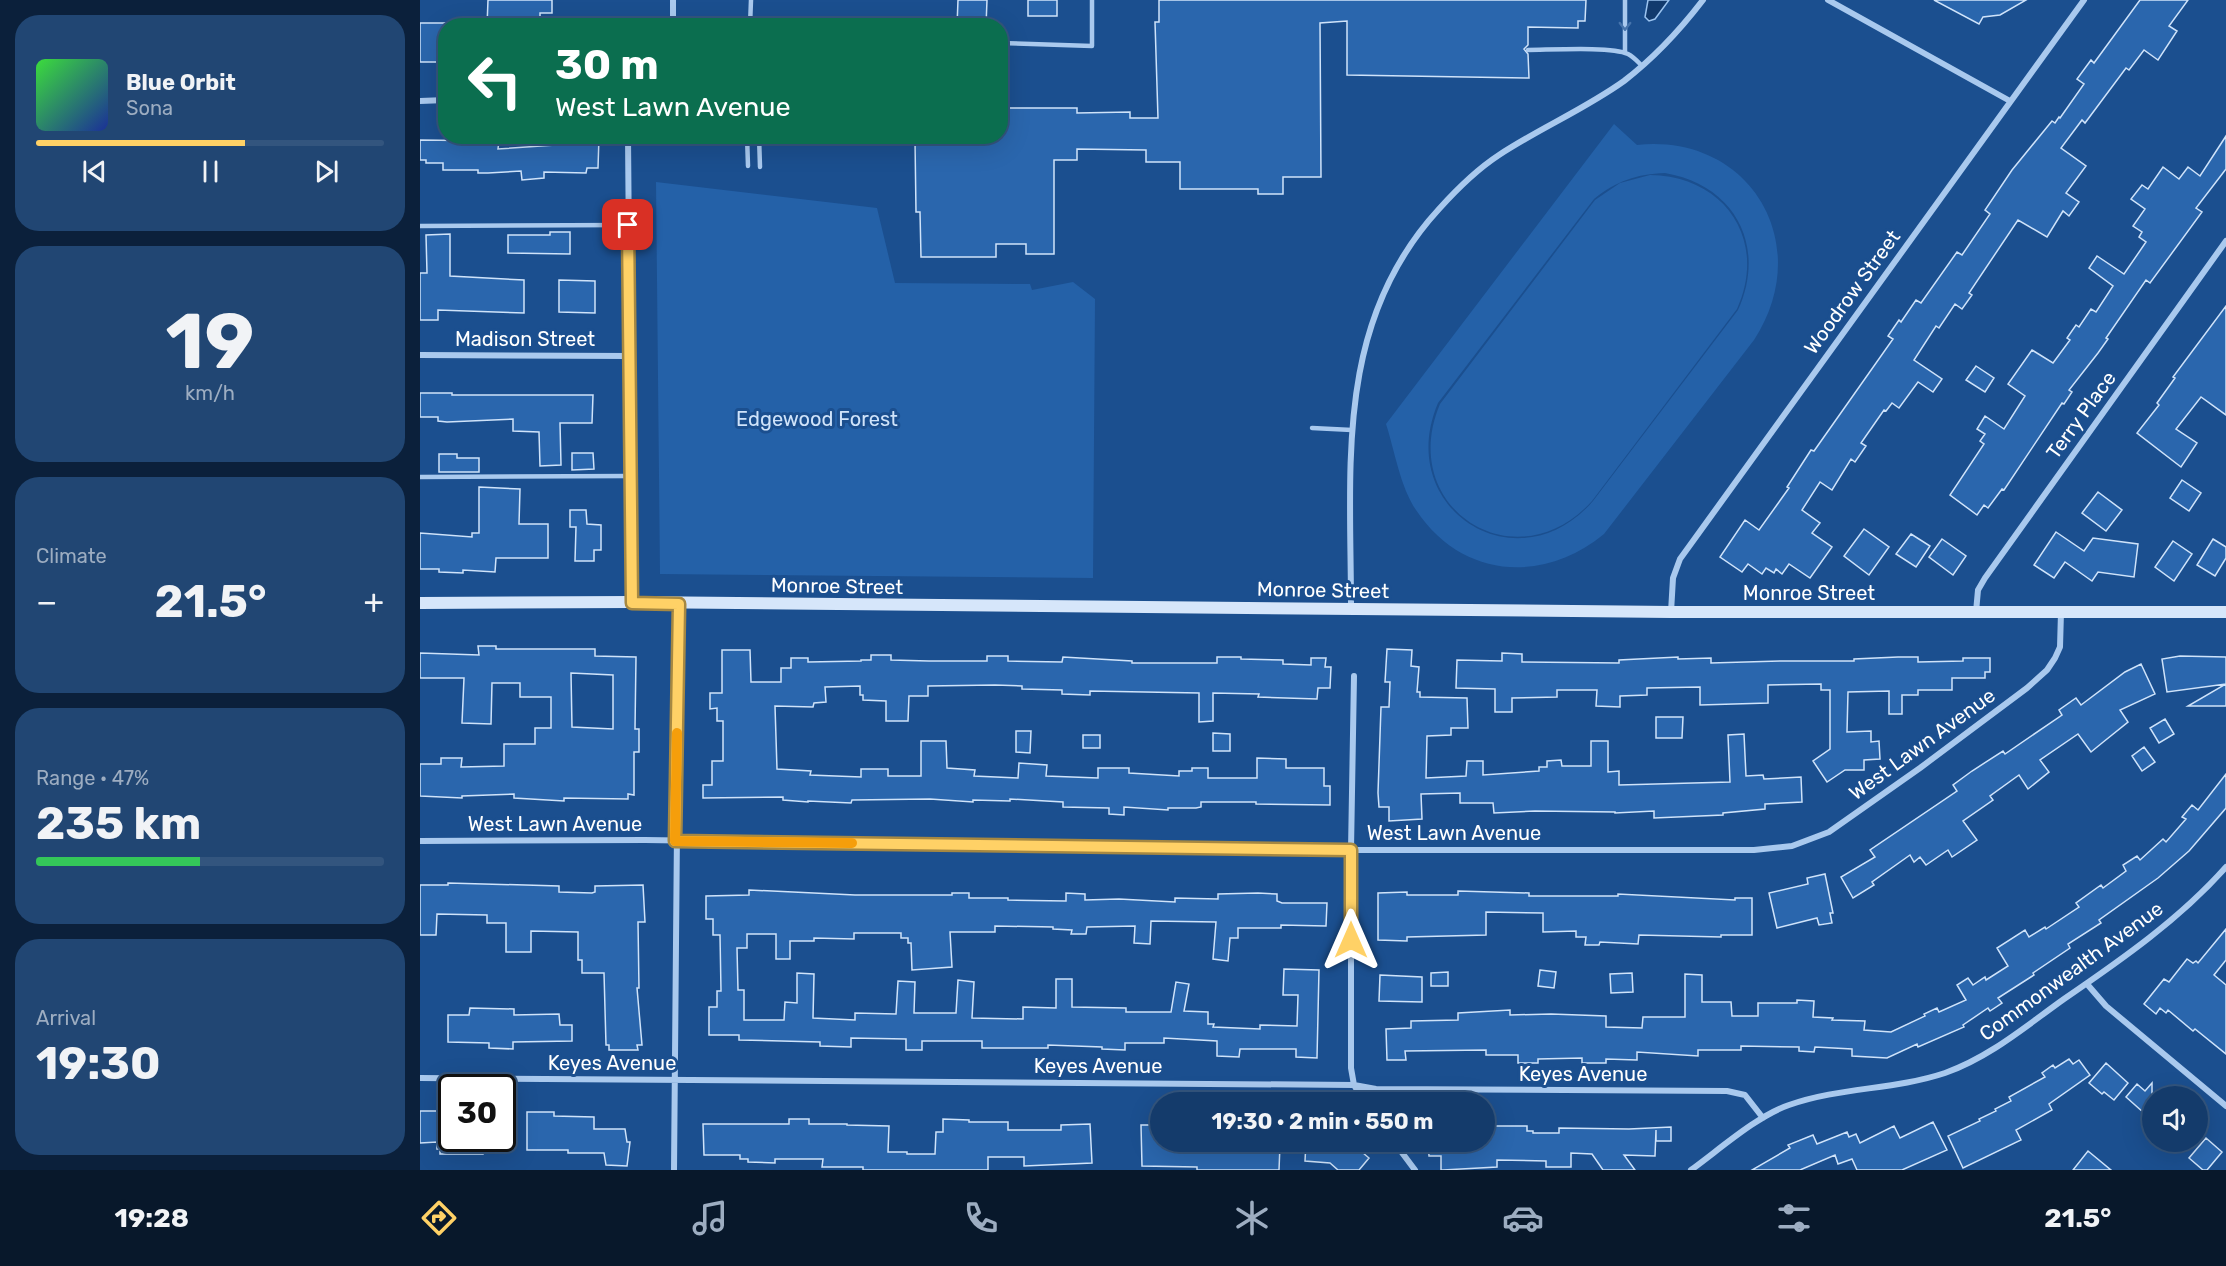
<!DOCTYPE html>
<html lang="en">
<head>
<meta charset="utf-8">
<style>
	body { margin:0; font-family:Rubik,sans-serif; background:#214673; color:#f1f3f6; height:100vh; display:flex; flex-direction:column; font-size:22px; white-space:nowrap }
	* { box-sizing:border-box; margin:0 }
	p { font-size:20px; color:#9dadc1 }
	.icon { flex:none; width:33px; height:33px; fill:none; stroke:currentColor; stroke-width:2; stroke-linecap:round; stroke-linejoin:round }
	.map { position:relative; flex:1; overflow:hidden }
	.details { display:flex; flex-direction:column; gap:15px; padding:15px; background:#0b203b; width:420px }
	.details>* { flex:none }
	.banner { position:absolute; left:18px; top:18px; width:570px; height:126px; border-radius:24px; box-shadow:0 6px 24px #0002,0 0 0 2px #33557e; background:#0b6e4f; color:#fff; overflow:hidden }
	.fabs { position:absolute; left:1722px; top:1086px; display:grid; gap:12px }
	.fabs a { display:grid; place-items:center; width:66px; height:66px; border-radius:50%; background:#143b6b; box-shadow:0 6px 24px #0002,0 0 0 2px #33557e; font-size:30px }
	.speed { position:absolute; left:18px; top:1074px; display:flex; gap:12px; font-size:30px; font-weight:700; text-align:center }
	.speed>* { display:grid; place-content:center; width:78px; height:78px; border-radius:50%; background:#143b6b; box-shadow:0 6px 24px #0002,0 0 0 2px #33557e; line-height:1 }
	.speed .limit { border:3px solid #111; border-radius:9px; background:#fff; color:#111 }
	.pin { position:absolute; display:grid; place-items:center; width:51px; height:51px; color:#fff; margin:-26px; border-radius:12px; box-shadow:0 3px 9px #0006 }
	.me { position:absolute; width:66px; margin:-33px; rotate:0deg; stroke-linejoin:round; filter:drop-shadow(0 0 4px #0008) }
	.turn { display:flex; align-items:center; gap:21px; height:126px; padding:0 18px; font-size:27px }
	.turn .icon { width:78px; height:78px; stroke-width:2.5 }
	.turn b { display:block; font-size:42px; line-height:51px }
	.big { font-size:45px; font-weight:700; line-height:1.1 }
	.details .tile { flex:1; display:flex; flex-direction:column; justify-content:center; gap:9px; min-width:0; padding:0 21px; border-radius:24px; background:#214673 }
	.details .dial { align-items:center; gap:0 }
	.dial b { font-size:78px; line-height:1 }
	.song { display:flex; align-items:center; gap:18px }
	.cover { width:72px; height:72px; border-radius:9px; background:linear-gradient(135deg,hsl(120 70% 55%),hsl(230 70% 35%)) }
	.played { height:6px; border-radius:3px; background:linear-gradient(90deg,#ffd166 60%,#33557e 60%) }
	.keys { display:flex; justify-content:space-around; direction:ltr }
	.heat { display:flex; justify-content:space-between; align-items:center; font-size:33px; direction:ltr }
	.charge { height:9px; border-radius:4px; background:linear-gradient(90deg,#34c759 47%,#33557e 0) }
	.trip { position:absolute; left:730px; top:1092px; width:345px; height:60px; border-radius:30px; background:#143b6b; box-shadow:0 6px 24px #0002,0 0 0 2px #33557e; font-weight:700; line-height:60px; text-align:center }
	.dock { display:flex; height:96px; justify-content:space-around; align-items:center; background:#08182b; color:#9dadc1 }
	.dock .icon { width:42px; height:42px }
	.dock .on { color:#ffd166 }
	.dock b { font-size:27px; color:#f1f3f6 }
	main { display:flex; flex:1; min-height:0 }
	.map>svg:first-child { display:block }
	.green { fill:#2461a8; fill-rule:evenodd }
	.water { fill:#123a6d; stroke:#9cc4f0; stroke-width:1.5 }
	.building { fill:#2a66ad; stroke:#cfe3fa; stroke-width:1.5; fill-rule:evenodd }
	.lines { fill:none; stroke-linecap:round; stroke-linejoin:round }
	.service { stroke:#a9c9ee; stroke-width:4.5 }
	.minor { stroke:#a9c9ee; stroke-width:6 }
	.secondary { stroke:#d6e6fa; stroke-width:12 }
	.oneway { stroke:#4674ac }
	.route-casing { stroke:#a68842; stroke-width:15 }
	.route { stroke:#ffd166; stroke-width:10 }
	.slow { stroke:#f59e0b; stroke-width:10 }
	.labels { text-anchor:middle; stroke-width:6; stroke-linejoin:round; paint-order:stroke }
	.street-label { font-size:20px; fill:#fff; stroke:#1b4f8f }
	.park-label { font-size:20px; fill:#cfe3fa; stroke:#1b4f8f }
</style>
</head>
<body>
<main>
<section class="details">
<div class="tile">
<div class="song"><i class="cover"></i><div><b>Blue Orbit</b><p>Sona</p></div></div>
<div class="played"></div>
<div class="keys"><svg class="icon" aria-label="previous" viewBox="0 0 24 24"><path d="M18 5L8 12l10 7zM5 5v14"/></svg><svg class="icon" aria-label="pause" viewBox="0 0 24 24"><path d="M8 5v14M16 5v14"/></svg><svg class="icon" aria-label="next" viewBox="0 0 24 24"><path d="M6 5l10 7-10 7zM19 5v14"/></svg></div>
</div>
<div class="tile dial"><b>19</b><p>km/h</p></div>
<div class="tile"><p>Climate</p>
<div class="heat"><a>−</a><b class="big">21.5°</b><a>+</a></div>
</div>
<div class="tile"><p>Range · 47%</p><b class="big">235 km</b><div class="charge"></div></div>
<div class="tile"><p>Arrival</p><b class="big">19:30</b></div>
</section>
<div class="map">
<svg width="1806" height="1170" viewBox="0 0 1806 1170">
	<rect width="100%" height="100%" fill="#1b4f8f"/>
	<path class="green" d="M1194 124 1217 145C1331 133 1396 245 1334 340L1184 534C1123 584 1042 579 996 510 980 486 975 452 966 424ZM1245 173C1315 185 1347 246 1318 310L1173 501C1098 588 973 509 1018 403L1174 199C1196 181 1217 174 1245 173Z
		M1230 175C1305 176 1348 240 1317 309L1172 501C1096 585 976 508 1020 404L1175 200 1200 183Z
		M236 182 457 208 475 283 610 284 612 290 653 282 675 299 673 578 240 574Z"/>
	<path class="water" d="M1228 0H1249L1235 19 1229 21 1225 17Z"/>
	<path class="building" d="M68 0H132V13H120V26H67Z
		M538 0H567L566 26H537Z
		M608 0H637V16H608Z
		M739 0H1166L1165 21H1158V28L1108 27V45L1104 49 1108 54 1109 78 927 75V21L900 23 901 177H863V194H838V189H760V162H726V150L657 149V160H634V254H606V244H576V257H501L500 212H496L495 140H540V136H580V108H657V113L710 112V118H738L735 22H739Z
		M1514 0H1606L1580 15 1563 17 1559 24Z
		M1720 0H1768L1749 26 1757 31 1738 60 1724 50 1709 70 1706 68 1665 123 1662 120 1641 148 1666 166 1646 193 1659 202 1649 216 1643 211 1627 237 1598 220 1549 293 1552 295 1542 309 1535 304 1519 328 1516 326 1494 360 1522 379 1513 392 1498 382 1479 408 1472 403 1466 411 1464 410 1441 443 1446 446 1435 462 1431 459 1412 490 1400 482 1382 510 1400 523 1392 533 1412 547 1390 578 1369 564 1362 574 1356 569 1354 573 1346 568 1342 574 1328 564 1322 572 1300 557 1325 520 1339 530 1369 488 1367 487 1391 450 1394 451 1473 339 1468 336 1479 320 1481 322 1496 300 1501 303 1537 252 1542 255 1570 214 1565 210 1592 170 1632 121 1635 123 1639 117 1640 118 1664 84 1657 79 1671 60 1674 63Z
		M0 23H26V57H18V62H0Z
		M1806 136V169L1776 208 1782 212 1730 283 1726 280 1686 338 1688 339 1678 353 1649 390 1652 392 1644 404 1642 403 1584 490 1582 489 1568 508 1564 505 1557 515 1530 495 1564 444 1560 441 1565 434 1557 429 1565 416 1584 429 1605 396 1588 384 1612 350 1633 363 1650 340 1647 338 1656 325 1659 327 1671 309 1676 312 1693 286 1669 268 1677 256 1704 274 1726 242 1719 237 1722 232 1713 226 1725 209 1711 199 1722 185 1728 189 1743 167 1759 179 1768 167 1780 176Z
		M179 137 178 168H167L166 173 124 172V178L102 180 101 171 68 173H58V170H23V163H6V160H0V140L79 141 78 149 135 145V138Z
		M130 232H150V254L88 253V235H130Z
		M30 234V276L104 280V313L18 310V320H0V273H7L6 235Z
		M139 280 175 281V313L139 312Z
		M1806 306V415L1781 397 1756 429 1777 443 1761 467 1717 433 1739 405 1737 403 1755 378 1753 377Z
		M1556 366 1574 378 1565 392 1546 380Z
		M0 393H32V395H173L172 423H140L141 465 120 466 119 432 93 431V419L27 422 18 421V417H0Z
		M152 453H173L174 469 152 470Z
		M19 454H37V458H59V472H19Z
		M1762 480 1781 493 1769 511 1750 498Z
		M59 487 100 489 99 524H128V558H76L75 572 43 570V573L19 572V569H0V533L52 537V533H59Z
		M1678 492 1702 510 1686 531 1662 513Z
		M150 510H166L167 524 181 525V550H174V561H155L156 527H150Z
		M1444 529 1469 547 1449 575 1424 556Z
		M1636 532 1664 551 1673 538 1718 544 1714 577 1678 572 1672 581 1645 562 1634 578 1614 565Z
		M1491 534 1510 546 1496 567 1476 554Z
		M1522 539 1546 556 1533 575 1509 557Z
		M1793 539 1806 547V558L1795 576 1777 565Z
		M1753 541 1772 554 1754 581 1735 567Z
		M58 646H76V649H175V656L216 657 215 729H219V752H214V795L208 794V799L144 798V801L94 798V794L42 796V798L0 796V764H21V758H42L41 767 84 766V744H115V728H131V697H100V683H72L71 724 42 723 44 678H0V653L59 655ZM151 673 193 675V729L152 727Z
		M967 649 992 650 991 666 999 667 997 692H1000V697L1047 698 1048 728H1031V735L1007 736 1006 778 1046 776 1047 761H1063V775L1119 771V767H1127V761L1141 760 1142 766H1171V741H1188V772L1199 771V785L1310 782 1308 735 1324 734 1326 776 1343 775 1344 779 1381 777 1382 802 1345 804V809L1303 813V815L1234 818V811L1195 813V812L1115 811 1074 813 1073 803H1040V793L1001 794 1002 819 969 821V807H959L958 793 961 707H969L970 682H965Z
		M302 650H330L331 682H361V668H371V658H388V662L441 661V660H451V655H471V660L509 661H567V656H588V661L642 662 643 657 712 661V663H797V657H821V659L863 660V664L891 665V658H906L905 667H911L910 688H898L897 699 838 697 839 694 793 693V721L779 722V693L670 691V695L642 694V690L602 689V686L575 685 508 686V696H489L488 721H466V701L443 700V695H440V686L405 687 406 702 394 703 393 707 355 706 357 769 391 771 390 775 441 777V769H468V776H501V741H526L527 768 555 770 554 776 598 778 599 763 627 765 626 776 678 778V768H709V773L759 776V771H772V768H788V778H837V758L866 759V768H904V786H910V805L836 804V802H781V807L776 808H748V810L704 807V815L689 814V808L643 807V802L590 799V801L553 800V802L510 799 432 800 431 803 388 801V802L363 800V797L283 798V785H292V761H303V721H297V708L290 709V693H302Z
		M1082 653 1102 654V662L1199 663V660L1258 657V659L1291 658V663L1360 661H1434V659L1478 657H1498V662L1543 661V658H1570V672H1565V678H1532V690H1498V695H1482V714H1469V691L1428 692 1427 732 1451 731V742L1459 741 1460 759 1444 760V770H1425L1407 782 1393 761 1410 749V690H1401V684L1348 685V703L1280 705V687L1227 688V695L1200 696V707L1176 706 1177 690H1137V697L1092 698V712H1075V689L1036 688 1037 660 1082 661Z
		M1760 656 1806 657V706H1768L1806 684 1747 692 1742 659Z
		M1721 664 1735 694 1700 710 1708 722 1682 743 1671 752 1658 734 1620 760 1629 772 1608 789 1599 775 1570 796 1573 800 1543 821 1557 840 1532 857 1528 850 1506 865 1500 857 1494 862 1490 855 1452 882 1454 885 1433 898 1421 877 1455 857 1450 850 1537 791 1533 785 1552 771 1583 751 1585 754 1642 715 1639 710 1656 698 1661 705 1705 672Z
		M1236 717H1263L1262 738H1236Z
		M1745 719 1754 734 1739 743 1730 728Z
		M596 731H611L610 753 596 752Z
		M793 733 810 734V751H793Z
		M663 735H680V748H663Z
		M1724 747 1735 762 1722 771 1712 756Z
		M1806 774V808L1769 851 1738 878 1679 920 1681 923 1648 944 1650 948 1613 973 1614 975 1578 998 1582 1003 1570 1011 1568 1008 1543 1025 1544 1027 1498 1047 1497 1044 1467 1058 1432 1056V1049L1395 1047 1394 1052 1379 1051V1047L1321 1046V1050H1278V1056L1217 1052V1060L1186 1059V1063H1162V1058L1118 1059V1063H1098V1055H1066V1050L985 1051 986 1060H967L966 1029 991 1028V1021L1038 1020V1013L1090 1010V1015L1131 1014 1186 1016V1027L1222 1028 1223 1017H1265V974L1282 975V1002H1311L1312 1016H1338V1003H1377V1000L1394 1001 1393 1017 1413 1018 1412 1020 1445 1021 1444 1030 1471 1032 1505 1016 1504 1014 1517 1008 1519 1012 1546 1000 1537 985 1548 978 1553 985 1565 977 1566 980 1588 966 1577 948 1605 930 1609 937 1625 927 1626 929 1659 907 1656 903 1681 885 1683 888 1706 871 1703 865 1717 856 1720 860 1743 839 1746 842 1766 819 1762 817 1772 805 1778 810Z
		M1405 874 1413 913H1410L1412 923 1399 925 1397 918 1357 928 1349 893 1388 884 1387 878Z
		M28 883 139 886V892L172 893 175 892V886L223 885 225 922H218L219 988H217L222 1045H217L218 1050H189V1045H186L184 973H162V960H158V932L111 931V952H86V923H67V915L17 914 16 935H0V885H28Z
		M329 890 435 895H532V893H549V898H588V900L646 901V893L665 894V900L699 899 755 902V898L798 899V894L838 893 857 894V901L862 903H907L906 926 861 925V928H818V938H810L808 961 793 959 796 922 731 921 730 944 714 943 715 926 667 927 666 934H651L652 930 633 929V927L575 926V932H530L532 967 492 970 491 943H488V938H481V933H434V939L394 938V941H370V959H356V934H327V948H317L318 990H324V1020H364L365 1002 377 1003V973L394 974 393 1018 435 1020V1013L476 1014 478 981 495 982 494 1013H536L538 980 554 982 552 1018 603 1019V1007L636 1008V979H652V1007L706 1008V1012H751L756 982 769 984 764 1011 788 1012V1024H794L793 1027 840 1029V1025L877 1026 878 995H863L864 969 899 970 897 1058 876 1057V1049H820L819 1057 797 1056V1041L744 1038V1043H705V1050L682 1049V1047L628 1045V1048H562V1041H502V1050H486V1039L431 1038V1047L400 1046V1042L319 1040V1035H289V1007H297V991H301L300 935H293V919H286V896L329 895Z
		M1038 891 1109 893V896H1198V894L1315 900V898H1332V935H1301V937L1219 935 1218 944 1180 942 1179 945H1165L1166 937H1156V931L1123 932V913L1066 912V935L987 937V941L958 940V893L987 892V895H1038Z
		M1806 929V960L1794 975 1806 985V1054L1775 1029 1773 1031 1748 1010 1746 1013 1740 1008 1736 1014 1724 1004 1744 979 1749 982 1767 959 1773 963 1776 961 1778 963Z
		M1120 970 1136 972 1134 988 1118 986Z
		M1028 972V986H1011V973Z
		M1212 973 1213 992 1191 993 1190 974Z
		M960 975 1002 977V1002L959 1001Z
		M50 1008 94 1009V1015L139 1014 140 1025H152V1041L93 1042V1049L69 1048V1043L28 1042V1015H49Z
		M1649 1059 1653 1064 1659 1060 1670 1075 1629 1104 1632 1110 1596 1130 1601 1140 1543 1168 1528 1136 1560 1121 1559 1119 1576 1111 1575 1109 1591 1101 1589 1097 1625 1077 1622 1073 1633 1065 1635 1068Z
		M1686 1063 1708 1083 1694 1100 1684 1092 1682 1094 1669 1083Z
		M1732 1083V1120L1706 1097 1717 1084 1725 1091Z
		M0 1111H32V1138H64L63 1154H20V1149H17V1142L0 1143Z
		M107 1112H134V1116L174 1117V1129H205L207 1142H210L207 1166 186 1165 184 1153H148V1150H107Z
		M369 1119H389V1124H427V1125L469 1126 468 1152H487V1154H515L516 1132H523V1119L549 1120V1122H588V1130H641V1125L670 1124 672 1163 604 1166V1157H568V1170H443V1167H402L403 1159H355V1163L328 1162V1159H320V1155H284L283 1124H369Z
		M1513 1122 1527 1150 1482 1170H1437L1432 1159 1418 1164 1415 1155 1380 1170H1332L1370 1148 1368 1145 1393 1135 1397 1144 1427 1132 1429 1137 1436 1134 1440 1143 1474 1126 1480 1138Z
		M721 1125H741V1142H855V1145H860L859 1170H777V1167L722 1166Z
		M1065 1126H1107V1131H1113V1133H1139V1128L1209 1129 1251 1127V1141H1236V1130L1235 1156 1204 1155 1215 1170H1183L1172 1154 1151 1153V1167H1126V1161L1077 1160V1167L1023 1170H1021V1156H1009L1008 1142H1065Z
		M1786 1138 1802 1152 1787 1170H1783L1769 1158Z
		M886 1142H930L949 1158 939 1170H918L910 1163 885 1161Z
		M1668 1151 1691 1170H1653Z"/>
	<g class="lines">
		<path class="service" d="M330 26 331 0
			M580 43 672 46V0
			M1108 50C1129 50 1191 46 1208 54 1214 57 1218 62 1222 66
			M1205 52V0
			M327 136 328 166
			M339 136 340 167
			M0 226 208 225
			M892 428 932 430
			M0 477 211 476"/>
		<path class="minor" d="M1408 0 1590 101
			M253 26V0
			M0 101 26 100
			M208 136 212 602
			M0 355 209 356
			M931 608C931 466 914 323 1019 209 1037 189 1056 170 1079 155 1120 128 1165 109 1204 81 1234 58 1260 30 1283 0
			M1251 612 1253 578 1260 559 1664 0
			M1556 612 1558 590 1565 578 1806 241
			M934 676 931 850V1068L934 1085 945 1102
			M0 841 225 840 916 850H1334L1372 846 1409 832 1500 768 1607 688 1627 670 1635 658 1640 647 1641 612
			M1667 984 1686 1006 1806 1106
			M0 1078 934 1085 956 1089 1307 1091 1325 1095 1343 1118
			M974 1142 995 1170
			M254 1170 259 604
			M1271 1170C1300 1149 1337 1116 1369 1105 1420 1087 1474 1090 1525 1073 1570 1057 1606 1026 1644 999 1701 960 1760 919 1806 867"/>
		<path class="secondary" d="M0 603 212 602 1251 612H1806"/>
	</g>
	<defs><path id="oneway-chevron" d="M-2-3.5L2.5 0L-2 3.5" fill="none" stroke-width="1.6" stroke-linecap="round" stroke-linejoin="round" transform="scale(1.5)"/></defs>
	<use class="oneway" href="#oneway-chevron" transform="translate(1205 26) rotate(90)"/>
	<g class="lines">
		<g class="route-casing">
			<path id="route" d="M208 225 212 603 259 604 255 841 931 850V940"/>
		</g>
		<use href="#route" class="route"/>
		<path class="slow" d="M257 733 255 841 432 843"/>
	</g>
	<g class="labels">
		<g class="street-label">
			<text transform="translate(1432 292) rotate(-54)" y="7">Woodrow Street</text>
			<text x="105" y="346">Madison Street</text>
			<text transform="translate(1661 415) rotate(-54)" y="7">Terry Place</text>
			<text transform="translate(417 586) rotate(1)" y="7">Monroe Street</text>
			<text transform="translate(903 590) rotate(1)" y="7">Monroe Street</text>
			<text x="1389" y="600">Monroe Street</text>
			<text transform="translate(1502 744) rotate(-36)" y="7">West Lawn Avenue</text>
			<text x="135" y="831">West Lawn Avenue</text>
			<text x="1034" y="840">West Lawn Avenue</text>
			<text transform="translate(1651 971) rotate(-36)" y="7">Commonwealth Avenue</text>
			<text x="192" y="1070">Keyes Avenue</text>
			<text x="678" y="1073">Keyes Avenue</text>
			<text x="1163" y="1081">Keyes Avenue</text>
		</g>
		<g class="park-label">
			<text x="397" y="426">Edgewood Forest</text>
		</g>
	</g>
</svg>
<div class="fabs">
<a><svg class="icon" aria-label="sound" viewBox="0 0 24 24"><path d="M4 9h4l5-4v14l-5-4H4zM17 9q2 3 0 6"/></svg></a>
</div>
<div class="speed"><div class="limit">30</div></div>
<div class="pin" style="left:208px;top:225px;background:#d93025"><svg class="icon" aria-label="arrive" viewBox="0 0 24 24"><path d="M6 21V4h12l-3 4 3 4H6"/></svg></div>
<svg class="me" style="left:931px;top:940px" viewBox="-20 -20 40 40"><path d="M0-17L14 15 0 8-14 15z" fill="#ffd166" stroke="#fff" stroke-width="4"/></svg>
<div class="trip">19:30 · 2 min · 550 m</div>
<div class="banner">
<div class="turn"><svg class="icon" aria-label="left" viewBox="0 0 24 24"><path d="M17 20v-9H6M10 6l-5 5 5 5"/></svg><div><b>30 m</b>West Lawn Avenue</div></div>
</div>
</div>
</main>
<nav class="dock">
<b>19:28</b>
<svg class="icon on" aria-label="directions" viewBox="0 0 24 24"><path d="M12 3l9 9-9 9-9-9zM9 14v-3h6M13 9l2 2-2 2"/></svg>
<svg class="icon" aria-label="music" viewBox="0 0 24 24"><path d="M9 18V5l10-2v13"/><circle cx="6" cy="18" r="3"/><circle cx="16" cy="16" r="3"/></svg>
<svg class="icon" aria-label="phone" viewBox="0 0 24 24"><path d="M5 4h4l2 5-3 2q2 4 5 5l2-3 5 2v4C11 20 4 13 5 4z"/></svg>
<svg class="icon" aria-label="climate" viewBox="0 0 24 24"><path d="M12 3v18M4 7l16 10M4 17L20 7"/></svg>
<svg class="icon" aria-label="car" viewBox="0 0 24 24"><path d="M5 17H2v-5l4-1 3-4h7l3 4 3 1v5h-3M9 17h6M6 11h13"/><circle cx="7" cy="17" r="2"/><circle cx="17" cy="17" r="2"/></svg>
<svg class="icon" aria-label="filters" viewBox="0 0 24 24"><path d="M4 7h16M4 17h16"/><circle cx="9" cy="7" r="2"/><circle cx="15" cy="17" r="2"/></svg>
<b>21.5°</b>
</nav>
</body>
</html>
